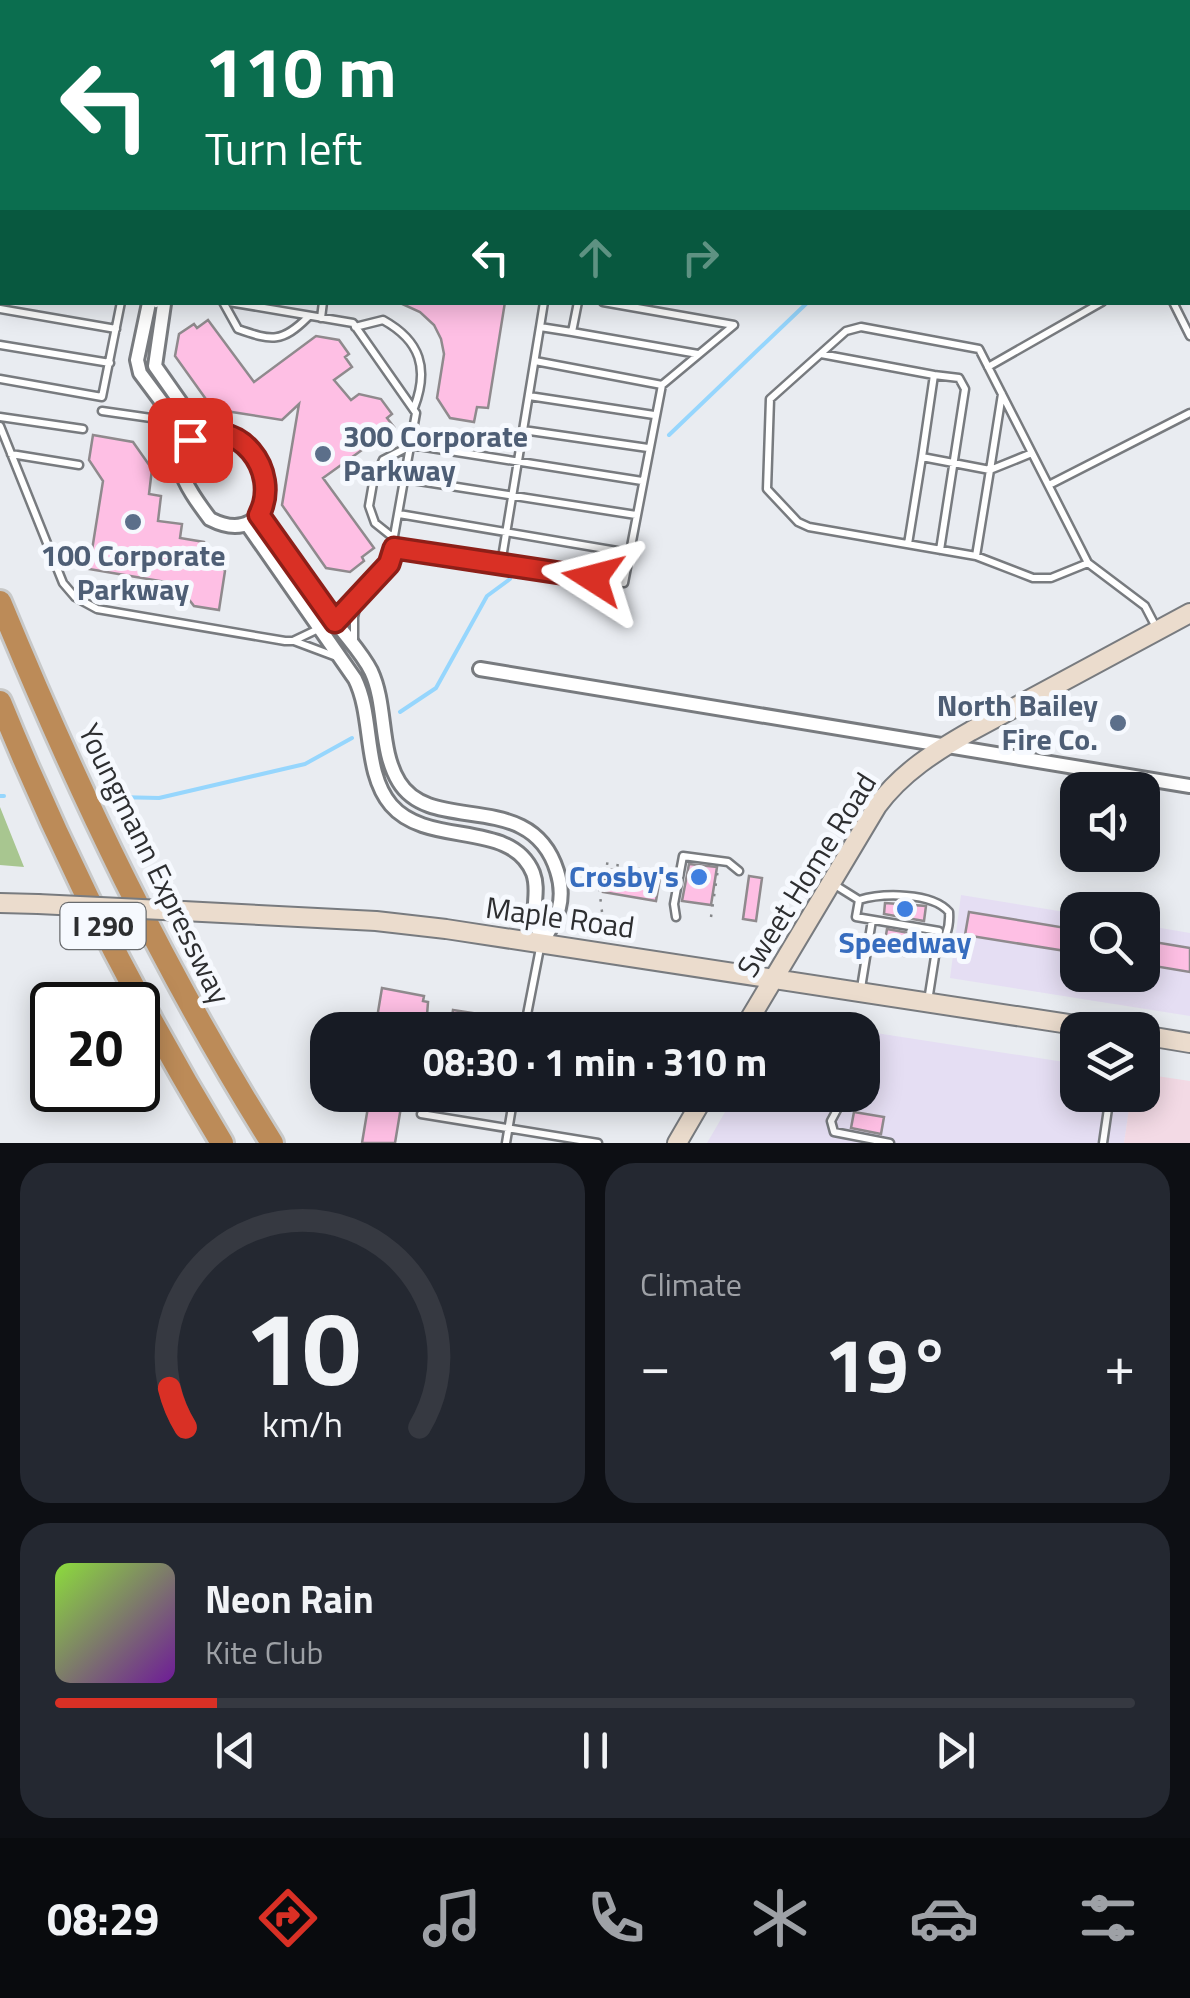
<!DOCTYPE html>
<html lang="en">
<head>
<meta charset="utf-8">
<style>
	body { margin:0; font-family:"Titillium Web",sans-serif; background:#242831; color:#f1f3f6; height:100vh; display:flex; flex-direction:column; font-size:38px; white-space:nowrap }
	* { box-sizing:border-box; margin:0 }
	p { font-size:32px; color:#9ea1a6 }
	.icon { flex:none; width:55px; height:55px; fill:none; stroke:currentColor; stroke-width:2; stroke-linecap:round; stroke-linejoin:round }
	.map { position:relative; height:1143px; overflow:hidden }
	.panel { display:flex; flex-direction:column; gap:20px; padding:20px; background:#0d0f14; flex:1 }
	.panel>* { flex:none }
	.top-card { position:absolute; left:0px; top:0px; width:1190px; height:305px; box-shadow:0 5px 25px #0003; background:#0b6e4f; color:#fff; overflow:hidden }
	.controls { position:absolute; left:1060px; top:772px; display:grid; gap:20px }
	.controls a { display:grid; place-items:center; width:100px; height:100px; border-radius:20px; background:#171b24; box-shadow:0 5px 25px #0003; font-size:50px }
	.speed { position:absolute; left:30px; top:982px; display:flex; gap:20px; font-size:50px; font-weight:700; text-align:center }
	.speed>* { display:grid; place-content:center; width:130px; height:130px; border-radius:50%; background:#171b24; box-shadow:0 5px 25px #0003; line-height:1 }
	.speed .limit { border:5px solid #111; border-radius:15px; background:#fff; color:#111 }
	.pin { position:absolute; display:grid; place-items:center; width:85px; height:85px; color:#fff; margin:-42px; border-radius:20px; box-shadow:0 5px 15px #0006 }
	.me { position:absolute; width:110px; margin:-55px; rotate:279deg; stroke-linejoin:round; filter:drop-shadow(0 0 8px #0008) }
	.turn { display:flex; align-items:center; gap:35px; height:210px; padding:0 40px; font-size:45px }
	.turn .icon { width:130px; height:130px; stroke-width:2.5 }
	.turn b { display:block; font-size:70px; line-height:85px }
	.lanes { display:flex; align-items:center; height:95px; padding:0 40px; background:#0003; justify-content:center; gap:50px; direction:ltr }
	.lanes .off { opacity:.35 }
	.big { font-size:75px; font-weight:700; line-height:1.1 }
	.panel .widget { flex:1; display:flex; flex-direction:column; justify-content:center; gap:15px; min-width:0; padding:0 35px; border-radius:30px; background:#242831 }
	.panel .dial { align-items:center; gap:0 }
	.dial svg { height:260px; overflow:visible; fill:none; stroke:#363941; stroke-width:7; stroke-linecap:round; text-anchor:middle }
	.dial text { fill:#f1f3f6; stroke:none }
	.song { display:flex; align-items:center; gap:30px }
	.cover { width:120px; height:120px; border-radius:15px; background:linear-gradient(135deg,hsl(90 70% 55%),hsl(280 70% 35%)) }
	.played { height:10px; border-radius:5px; background:linear-gradient(90deg,#d93025 15%,#363941 15%) }
	.keys { display:flex; justify-content:space-around; direction:ltr }
	.heat { display:flex; justify-content:space-between; align-items:center; font-size:55px; direction:ltr }
	.panel .tiles { flex:1; display:grid; gap:20px; grid-template-columns:1fr 1fr }
	.widget:last-child { grid-column:span 2 }
	.trip { position:absolute; left:310px; top:1012px; width:570px; height:100px; border-radius:30px; background:#171b24; box-shadow:0 5px 25px #0003; font-weight:700; line-height:100px; text-align:center }
	.tabs { display:flex; height:160px; justify-content:space-around; align-items:center; background:#090b0e; color:#9ea1a6 }
	.tabs .icon { width:70px; height:70px }
	.tabs .selected { color:#d93025 }
	.tabs b { font-size:45px; color:#f1f3f6 }
	.map>svg:first-child { display:block }
	.commercial { fill:#e5def3 }
	.education { fill:#f3dae5 }
	.green { fill:#a8c690 }
	.lines { fill:none; stroke-linecap:round; stroke-linejoin:round }
	.stream { stroke:#96d6fd; stroke-width:4 }
	.building { fill:#febfe4; stroke:#8f8a8d; stroke-width:2.5 }
	.lane-casing { stroke:#787b7f; stroke-width:11 }
	.street-casing { stroke:#787b7f; stroke-width:18 }
	.secondary-casing { stroke:#787b7f; stroke-width:22 }
	.highway-casing { stroke:#c8c9c9; stroke-width:28 }
	.path { stroke:#848689; stroke-width:2.5; stroke-dasharray:2.5 8; stroke-linecap:butt }
	.lane { stroke:#fff; stroke-width:6 }
	.street { stroke:#fff; stroke-width:12 }
	.secondary { stroke:#ebdccd; stroke-width:18 }
	.highway { stroke:#bc8b58; stroke-width:22 }
	.secondary-bridge-casing { stroke:#787b7f; stroke-width:22; stroke-linecap:butt }
	.secondary-bridge { stroke:#ebdccd; stroke-width:18 }
	.route-casing { stroke:#8d1f18; stroke-width:25 }
	.route { stroke:#d93025; stroke-width:18 }
	.service-dot { fill:#5c6f8a; stroke:#f6f9fe; stroke-width:4 }
	.shop-dot { fill:#3f7fe0; stroke:#f6f9fe; stroke-width:4 }
	.labels { text-anchor:middle; stroke-width:10; stroke-linejoin:round; paint-order:stroke }
	.shield { fill:#f6f9fe; stroke:#696b6e; stroke-width:2.5 }
	.shield-label { font-size:28px; font-weight:bold; fill:#2d2e30 }
	.service-label { font-size:30px; font-weight:bold; fill:#4e5e75; stroke:#f6f9fe; text-anchor:start }
	.street-label { font-size:30px; fill:#2d2e30; stroke:#f6f9fe }
	.shop-label { font-size:30px; font-weight:bold; fill:#366cbe; stroke:#f6f9fe; text-anchor:end }
</style>
</head>
<body>
<div class="map">
<svg width="1190" height="1143" viewBox="0 0 1190 1143">
	<rect width="100%" height="100%" fill="#e9ecf1"/>
	<path class="commercial" d="M961 895 1077 914 1078 975H1142L1143 925 1190 933V1016L950 978Z
		M863 1031 1077 1064 1078 1095H1131L1124 1143H707L735 1095H862Z"/>
	<path class="education" d="M1143 1074 1190 1081V1143H1124L1131 1095H1142Z"/>
	<path class="green" d="M0 807 24 867 0 865Z"/>
	<g class="lines">
		<path class="stream" d="M835 2V0
			M1188 6 1190 5
			M669 435 808 302
			M400 712 436 688 487 596 510 579
			M0 796H4
			M116 797 159 798 305 764 352 738"/>
	</g>
	<path class="building" d="M398 302H505L488 408 477 407 474 422 450 418 437 398 444 354 441 339 434 325 420 312Z
		M208 320 254 382 316 336 339 340 349 354 345 357 352 367 334 380 351 400 359 394 381 399 392 414 387 418 394 427 323 478 374 548 362 557 364 561 350 572 326 568 282 505 299 404 282 420 213 409 175 356 179 334 194 324 197 328Z
		M93 435 133 442 152 469 149 494 161 496 158 521 182 524 180 538 204 542 225 571 219 610 194 606 177 584 89 569 103 481 89 460Z
		M689 864 717 867 711 905 682 901Z
		M607 869 660 878 656 901 603 892Z
		M749 876 762 878 756 921 743 919Z
		M885 903 926 906 924 921 884 914Z
		M969 912 1078 930V953L965 935Z
		M887 929 909 933 905 956 883 953Z
		M1142 940 1190 948V972L1142 964Z
		M382 988 424 996 423 1001 428 1002 426 1029 409 1026 408 1030H375Z
		M453 1010 505 1018 503 1030H450Z
		M370 1095H403L395 1143H362Z
		M854 1112 884 1117 881 1134 851 1128Z"/>
	<g class="lines">
		<g class="lane-casing">
			<path id="lane" d="M0 201H2
				M1188 243 1190 240
				M1188 254H1190
				M0 273H2
				M0 289 2 287
				M155 302 156 304
				M223 302 238 329C272 341 282 343 308 317
				M544 302 540 327 572 332 578 302
				M1173 302 1190 336
				M0 309 116 329
				M321 318 323 302
				M355 327 383 320C421 341 429 369 414 408
				M572 332 698 354
				M0 345 110 363
				M821 354 934 375 922 457
				M535 361 662 385
				M988 367 1102 302
				M934 375 959 378 965 389 940 550
				M0 379 102 397 121 302
				M529 396 654 415
				M102 411 151 418 166 411
				M0 417 83 429
				M0 426 63 583 75 597 97 609 285 641H293L335 621 389 564 416 413 353 323 229 302
				M523 430 648 448
				M11 454 79 465
				M406 479 636 515
				M1049 485 1190 413
				M399 514 629 553
				M395 539 375 523 369 506 373 483 383 460 412 445 642 481
				M908 544 922 457 990 470 1002 394
				M394 547 624 583 662 385 734 325 603 302
				M976 556 990 470 1032 453
				M1088 563 1051 578H1033L976 556 809 527 798 522 767 489 770 399 846 331 861 327 979 349 1088 563 1145 606 1157 629
				M501 564 540 327
				M354 639V617L358 598
				M294 641 334 656
				M835 885 859 900
				M859 900 856 917 939 931 928 1001
				M859 900C882 893 932 892 949 912 950 926 947 938 937 948
				M676 917 674 904 683 856 728 862 739 871
				M861 988 872 920
				M524 1030 540 948
				M845 1095 831 1121 834 1132 890 1143
				M421 1114 598 1143
				M506 1143 514 1095
				M1103 1143 1110 1095"/>
		</g>
		<g class="street-casing">
			<path id="street" d="M94 0 95 2
				M726 2V0
				M149 303 137 360 140 373 190 440
				M164 304 155 366 202 433
				M214 431C286 445 279 554 210 519 188 490 151 440 214 431Z
				M259 515C285 550 309 586 335 621 347 638 362 653 371 671 387 705 379 750 399 782 432 836 531 787 557 871 566 899 558 919 542 942
				M247 524 355 679C374 717 363 772 391 805 428 848 511 819 533 873 539 889 533 903 535 919 536 927 540 935 542 942
				M480 669 1190 786"/>
		</g>
		<g class="secondary-casing">
			<path id="secondary" d="M0 903 38 904
				M183 911 376 921 446 929 1108 1030
				M743 1030 877 806C902 772 936 751 971 731L1190 613
				M1142 1035 1190 1043
				M677 1143 705 1095"/>
		</g>
		<g class="highway-casing">
			<path id="highway" d="M0 602C78 791 163 970 272 1143
				M0 702C62 854 137 1003 222 1143"/>
		</g>
		<path class="path" d="M1188 34 1190 32
			M1188 158 1190 157
			M570 868 600 873
			M602 912 599 887 603 863 660 872
			M711 917 718 869"/>
		<use href="#lane" class="lane"/>
		<use href="#street" class="street"/>
		<use href="#secondary" class="secondary"/>
		<use href="#highway" class="highway"/>
		<g class="secondary-bridge-casing">
			<path id="secondary-bridge" d="M38 904 183 911"/>
		</g>
		<use href="#secondary-bridge" class="secondary-bridge"/>
	</g>
	<g class="lines">
		<g class="route-casing">
			<path id="route" d="M190 440C237 413 282 471 259 515L335 622 389 564 394 548 593 578"/>
		</g>
		<use href="#route" class="route"/>
	</g>
	<g class="service-dot">
		<circle cx="323" cy="454" r="10"/>
		<circle cx="133" cy="522" r="10"/>
		<circle cx="1118" cy="723" r="10"/>
	</g>
	<g class="shop-dot">
		<circle cx="699" cy="877" r="10"/>
		<circle cx="905" cy="909" r="10"/>
	</g>
	<g class="labels">
		<rect class="shield" x="60.5" y="903" width="85" height="46" rx="8"/>
		<g class="shield-label">
			<text x="103" y="936">I 290</text>
		</g>
		<g class="service-label">
			<text x="343" y="447">300 Corporate<tspan x="343" dy="34">Parkway</tspan></text>
			<text x="133" y="566" text-anchor="middle">100 Corporate<tspan x="133" dy="34">Parkway</tspan></text>
			<text x="1098" y="716" text-anchor="end">North Bailey<tspan x="1098" dy="34">Fire Co.</tspan></text>
		</g>
		<g class="street-label">
			<text transform="translate(154 864) rotate(64)" y="10">Youngmann Expressway</text>
			<text transform="translate(807 875) rotate(-58)" y="10">Sweet Home Road</text>
			<text transform="translate(560 918) rotate(8)" y="10">Maple Road</text>
		</g>
		<g class="shop-label">
			<text x="679" y="887">Crosby's</text>
			<text x="905" y="953" text-anchor="middle">Speedway</text>
		</g>
	</g>
</svg>
<div class="controls">
<a><svg class="icon" aria-label="sound" viewBox="0 0 24 24"><path d="M4 9h4l5-4v14l-5-4H4zM17 9q2 3 0 6"/></svg></a>
<a><svg class="icon" aria-label="search" viewBox="0 0 24 24"><circle cx="10" cy="10" r="6"/><path d="M15 15l6 6"/></svg></a>
<a><svg class="icon" aria-label="layers" viewBox="0 0 24 24"><path d="M12 4l9 5-9 5-9-5zM3 14l9 5 9-5"/></svg></a>
</div>
<div class="speed"><div class="limit">20</div></div>
<div class="pin" style="left:190px;top:440px;background:#d93025"><svg class="icon" aria-label="arrive" viewBox="0 0 24 24"><path d="M6 21V4h12l-3 4 3 4H6"/></svg></div>
<svg class="me" style="left:593px;top:578px" viewBox="-20 -20 40 40"><path d="M0-17L14 15 0 8-14 15z" fill="#d93025" stroke="#fff" stroke-width="4"/></svg>
<div class="trip">08:30 · 1 min · 310 m</div>
<div class="top-card">
<div class="turn"><svg class="icon" aria-label="left" viewBox="0 0 24 24"><path d="M17 20v-9H6M10 6l-5 5 5 5"/></svg><div><b>110 m</b>Turn left</div></div>
<div class="lanes"><svg class="icon" aria-label="left" viewBox="0 0 24 24"><path d="M17 20v-9H6M10 6l-5 5 5 5"/></svg><svg class="icon off" aria-label="ahead" viewBox="0 0 24 24"><path d="M12 20V5M6 11l6-6 6 6"/></svg><svg class="icon off" aria-label="right" viewBox="0 0 24 24"><path d="M7 20v-9h11M14 6l5 5-5 5"/></svg></div>
</div>
</div>
<section class="panel">
<div class="tiles">
<div class="widget dial"><svg viewBox="0 0 100 80">
<path d="M14 69A42 42 0 1 1 86 69"/>
<path d="M14 69A42 42 0 0 1 9 57" stroke="#d93025"/>
<text x="50" y="56" font-size="32" font-weight="700">10</text>
<text x="50" y="72" font-size="11">km/h</text>
</svg></div>
<div class="widget"><p>Climate</p>
<div class="heat"><a>−</a><b class="big">19°</b><a>+</a></div>
</div>
<div class="widget">
<div class="song"><i class="cover"></i><div><b>Neon Rain</b><p>Kite Club</p></div></div>
<div class="played"></div>
<div class="keys"><svg class="icon" aria-label="previous" viewBox="0 0 24 24"><path d="M18 5L8 12l10 7zM5 5v14"/></svg><svg class="icon" aria-label="pause" viewBox="0 0 24 24"><path d="M8 5v14M16 5v14"/></svg><svg class="icon" aria-label="next" viewBox="0 0 24 24"><path d="M6 5l10 7-10 7zM19 5v14"/></svg></div>
</div>
</div>
</section>
<nav class="tabs">
<b>08:29</b>
<svg class="icon selected" aria-label="directions" viewBox="0 0 24 24"><path d="M12 3l9 9-9 9-9-9zM9 14v-3h6M13 9l2 2-2 2"/></svg>
<svg class="icon" aria-label="music" viewBox="0 0 24 24"><path d="M9 18V5l10-2v13"/><circle cx="6" cy="18" r="3"/><circle cx="16" cy="16" r="3"/></svg>
<svg class="icon" aria-label="phone" viewBox="0 0 24 24"><path d="M5 4h4l2 5-3 2q2 4 5 5l2-3 5 2v4C11 20 4 13 5 4z"/></svg>
<svg class="icon" aria-label="climate" viewBox="0 0 24 24"><path d="M12 3v18M4 7l16 10M4 17L20 7"/></svg>
<svg class="icon" aria-label="car" viewBox="0 0 24 24"><path d="M5 17H2v-5l4-1 3-4h7l3 4 3 1v5h-3M9 17h6M6 11h13"/><circle cx="7" cy="17" r="2"/><circle cx="17" cy="17" r="2"/></svg>
<svg class="icon" aria-label="filters" viewBox="0 0 24 24"><path d="M4 7h16M4 17h16"/><circle cx="9" cy="7" r="2"/><circle cx="15" cy="17" r="2"/></svg>
</nav>
</body>
</html>
